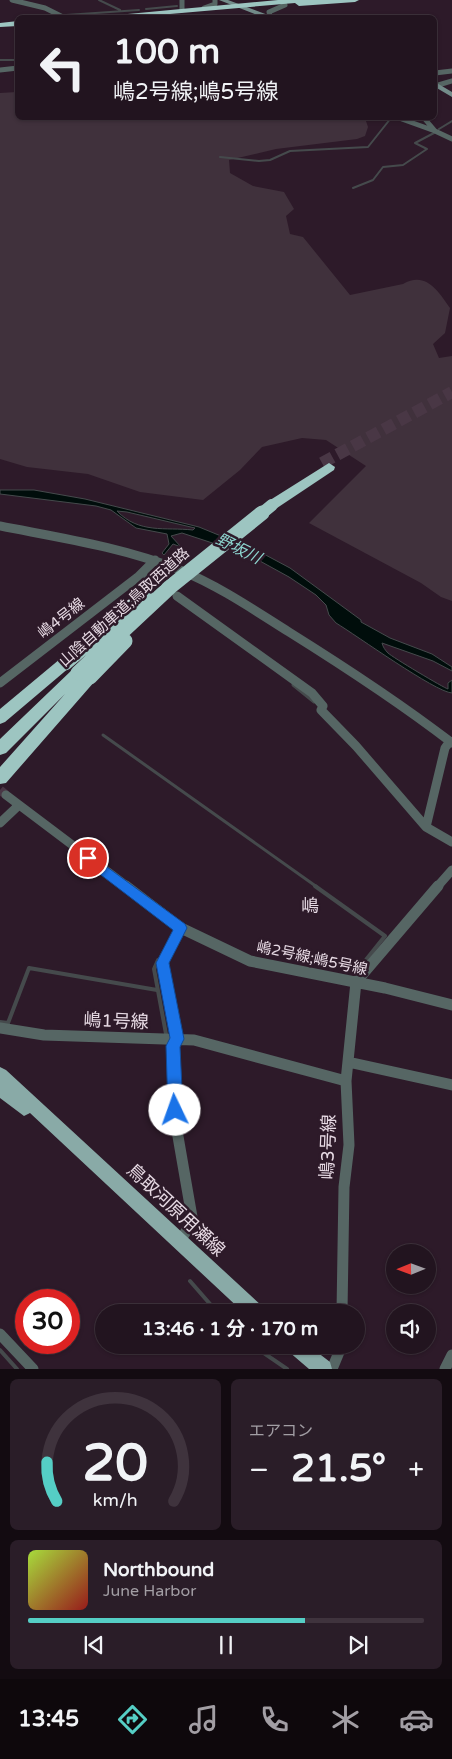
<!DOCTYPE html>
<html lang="ja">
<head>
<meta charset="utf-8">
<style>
	body { margin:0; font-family:"Varela Round","Noto Sans JP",sans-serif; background:#2a1d28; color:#f1f3f6; height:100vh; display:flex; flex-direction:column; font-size:19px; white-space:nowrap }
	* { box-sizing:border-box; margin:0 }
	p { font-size:16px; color:#a29ea4 }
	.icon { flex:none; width:28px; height:28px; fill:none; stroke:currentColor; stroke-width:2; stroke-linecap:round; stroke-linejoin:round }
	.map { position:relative; height:1369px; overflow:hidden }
	.drawer { display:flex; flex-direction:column; gap:10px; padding:10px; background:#130b11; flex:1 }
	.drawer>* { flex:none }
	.banner { position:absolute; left:15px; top:15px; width:422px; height:105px; border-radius:8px; box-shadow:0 1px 4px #0004,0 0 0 1px #3f333d; background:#22141f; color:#f1f3f6; overflow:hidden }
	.needle { width:32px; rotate:269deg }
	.fabs { position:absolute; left:386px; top:1244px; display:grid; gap:10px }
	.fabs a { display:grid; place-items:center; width:50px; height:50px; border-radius:50%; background:#22141f; box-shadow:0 1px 4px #0004,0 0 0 1px #3f333d; font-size:25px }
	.speed { position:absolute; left:15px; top:1289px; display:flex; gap:10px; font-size:25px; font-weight:700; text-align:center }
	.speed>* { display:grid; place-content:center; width:65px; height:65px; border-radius:50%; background:#22141f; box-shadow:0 1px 4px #0004,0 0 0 1px #3f333d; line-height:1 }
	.speed .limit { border:8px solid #d22; background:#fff; color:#111 }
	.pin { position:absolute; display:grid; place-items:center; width:42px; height:42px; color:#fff; margin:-21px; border:2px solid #fff; border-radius:50%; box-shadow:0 1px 5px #0007 }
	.me { position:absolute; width:55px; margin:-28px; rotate:357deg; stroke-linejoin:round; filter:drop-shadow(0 0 4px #0008) }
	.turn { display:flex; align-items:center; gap:18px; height:105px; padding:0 15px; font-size:22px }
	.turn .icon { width:65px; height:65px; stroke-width:2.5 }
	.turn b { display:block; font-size:35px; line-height:42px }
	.big { font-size:38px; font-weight:700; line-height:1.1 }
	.drawer .card { flex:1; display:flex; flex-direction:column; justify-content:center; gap:8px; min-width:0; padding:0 18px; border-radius:8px; background:#2a1d28 }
	.drawer .dial { align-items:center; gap:0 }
	.dial svg { height:130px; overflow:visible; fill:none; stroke:#3f333d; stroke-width:7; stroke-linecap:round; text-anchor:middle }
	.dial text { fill:#f1f3f6; stroke:none }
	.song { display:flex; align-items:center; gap:15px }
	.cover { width:60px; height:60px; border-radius:8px; background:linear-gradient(135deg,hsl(80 70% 55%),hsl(0 70% 35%)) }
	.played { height:5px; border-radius:2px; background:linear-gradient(90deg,#55cec5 70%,#3f333d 70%) }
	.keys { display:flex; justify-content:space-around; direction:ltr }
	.heat { display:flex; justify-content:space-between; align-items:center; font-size:28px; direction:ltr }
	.drawer .tiles { flex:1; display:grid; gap:10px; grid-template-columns:1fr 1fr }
	.card:last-child { grid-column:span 2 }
	.trip { position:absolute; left:95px; top:1304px; width:270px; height:50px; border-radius:25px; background:#22141f; box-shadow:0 1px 4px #0004,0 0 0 1px #3f333d; font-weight:700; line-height:50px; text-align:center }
	.menu { display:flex; height:80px; justify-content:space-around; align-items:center; background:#0e080c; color:#a29ea4 }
	.menu .icon { width:35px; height:35px }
	.menu .selected { color:#55cec5 }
	.menu b { font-size:22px; color:#f1f3f6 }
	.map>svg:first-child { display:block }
	.green { fill:#40313c }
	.water { fill:#000d0b; stroke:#454a4c; fill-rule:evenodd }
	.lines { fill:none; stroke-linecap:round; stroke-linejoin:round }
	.stream-far2 { stroke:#454a4c; stroke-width:2 }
	.stream-far1 { stroke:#454a4c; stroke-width:3 }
	.stream { stroke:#454a4c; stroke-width:4 }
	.street-tunnel { stroke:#493745; stroke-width:9; stroke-dasharray:9 4.5; stroke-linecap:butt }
	.highway-tunnel { stroke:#493745; stroke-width:12; stroke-dasharray:12 5.5; stroke-linecap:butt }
	.street-far2 { stroke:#566664; stroke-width:5 }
	.street-far1 { stroke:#566664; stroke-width:9 }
	.street { stroke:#566664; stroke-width:11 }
	.secondary { fill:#738c8a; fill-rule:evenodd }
	.primary { fill:#89aaa7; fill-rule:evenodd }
	.highway { fill:#9dc5c1; fill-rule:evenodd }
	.highway-bridge-far1 { stroke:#9dc5c1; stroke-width:12 }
	.highway-bridge { stroke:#9dc5c1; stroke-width:15 }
	.route { fill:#1a73e8; stroke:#114b97 }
	.labels { text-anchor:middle; stroke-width:5; stroke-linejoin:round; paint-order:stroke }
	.street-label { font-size:15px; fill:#e7dae4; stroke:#2d1a29 }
	.water-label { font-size:16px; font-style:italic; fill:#8dd5cf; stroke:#2d1a29 }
	.quarter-label { font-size:18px; fill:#e7dae4; stroke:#2d1a29 }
	.near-street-label { font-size:18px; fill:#e7dae4; stroke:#2d1a29 }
</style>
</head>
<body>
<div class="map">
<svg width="452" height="1369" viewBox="0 0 452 1369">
	<rect width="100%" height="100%" fill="#2d1a29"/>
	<path class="green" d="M17 92 18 118H365L368 127 365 136 357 139 276 149 229 160 230 173 253 186 284 192 294 209 286 216 290 234 303 237 350 295 403 284C426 271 438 291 450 308L445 333 433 344 439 358 452 356V601L441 597 421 583 309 523 366 466 326 440 302 438 262 447 240 470 203 500 140 492 88 474 27 467 0 459V93Z"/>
	<path class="water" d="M0 490H34L85 499 199 527 260 552 290 568 361 620V622L390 638 432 654 452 667V671L433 661 382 643C383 647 385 650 388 653 392 657 444 688 448 689V683L452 680V693C435 692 356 635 336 623L329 615 326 605 316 595 289 577 249 555 182 533 171 536 181 547 173 544 164 555 162 553 169 544 167 534 136 528 111 510 96 506 0 494ZM117 511 127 512 195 528 193 530C165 527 139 534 117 511Z"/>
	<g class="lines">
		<path class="stream-far2" d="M99 0 120 10
			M146 9 177 6
			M66 15 139 10
			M0 60H18
			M439 129 452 121
			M220 157 259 161 270 160 290 151 368 147 391 118
			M353 188 373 180 383 167 403 165 427 149 415 143 434 133"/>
		<path class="stream-far1" d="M293 685 314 702
			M103 735 317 887"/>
		<path class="stream" d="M315 886 385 936 357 971
			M158 960 154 969 166 1034
			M0 1022 8 1023 29 968 157 990
			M190 1281 217 1312
			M252 1345 287 1369
			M0 1350 17 1369"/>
		<path class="street-tunnel" d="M0 790 6 795"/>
		<path class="highway-tunnel" d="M322 463 452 392"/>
		<path class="street-far2" d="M12 0 45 8 65 18
			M182 0V10
			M204 8 215 4V0
			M270 16 269 12 285 5
			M0 70 18 68
			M435 73 452 71
			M435 86 452 81
			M399 118 435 131
			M424 118 435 131 452 139"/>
		<path class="street-far1" d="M0 526C61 538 122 547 180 570 219 586 254 610 289 632 345 667 400 703 452 743
			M139 576 154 582
			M177 596 312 693 323 706 321 710 356 746 426 827 452 842
			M0 683 139 576 155 560
			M6 795 128 887
			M0 823 19 805
			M426 827 445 748 450 741
			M437 887 452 870"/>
		<path class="street" d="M126 886 181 928 250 961 385 988 452 1005
			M0 1028 44 1035 194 1040 346 1081
			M348 1062 452 1085
			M179 1242 189 1227 192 1217 176 1125 173 1046 177 1039 162 963 181 928
			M342 1312 344 1187 349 1145 346 1081 356 982 438 886
			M0 1334 33 1369
			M332 1369 342 1345
			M445 1369 452 1355"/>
		<path class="secondary" d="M219 0H228L276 18H265Z
			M435 82 452 92V97L435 87Z"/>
		<path class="primary" d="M0 1067 6 1070 262 1306 265 1312H243L30 1113 24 1116 0 1098Z
			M285 1345H308L330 1362 332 1369H309L288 1351Z"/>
		<path class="highway" d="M278 0H359L355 2 299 6 295 3 124 18H85Z
			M18 21V26L0 27V23Z
			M329 463 335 467 334 470 277 508H267L265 505 267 502Z
			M65 658 70 659 72 663 70 667 5 722 0 724V709L60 659Z
			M78 667 83 669 85 673H95L97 677 95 681 6 783 0 784V767L65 694 6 753 0 755V739L73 669Z"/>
		<path class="highway-bridge-far1" d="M261 514 272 505"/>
		<path class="highway-bridge" d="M65 663 146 595
			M78 673 170 587 262 513
			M90 677 125 641"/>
	</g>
	<path class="route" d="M88 853 185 924 187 928 169 963 184 1039 180 1047 183 1110 180 1116 175 1118 170 1116 168 1110 166 1046 170 1038 156 963 173 930 84 862 82 858 84 854Z"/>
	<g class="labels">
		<g class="street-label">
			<text transform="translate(124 607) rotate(-42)" y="5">山陰自動車道;鳥取西道路</text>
			<text transform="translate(61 618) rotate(-38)" y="5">嶋4号線</text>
			<text transform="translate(312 958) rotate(12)" y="5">嶋2号線;嶋5号線</text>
		</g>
		<g class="water-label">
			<text transform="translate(239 548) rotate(26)" y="6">野坂川</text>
		</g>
		<g class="quarter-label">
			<text x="310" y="912">嶋</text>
		</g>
		<g class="near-street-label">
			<text transform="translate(116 1021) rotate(2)" y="6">嶋1号線</text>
			<text transform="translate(328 1147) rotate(-88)" y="6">嶋3号線</text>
			<text transform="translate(176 1210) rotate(43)" y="6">鳥取河原用瀬線</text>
		</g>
	</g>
</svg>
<div class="fabs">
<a><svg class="needle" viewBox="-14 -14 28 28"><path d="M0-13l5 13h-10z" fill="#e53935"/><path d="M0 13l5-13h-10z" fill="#a29ea4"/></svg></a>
<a><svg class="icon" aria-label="sound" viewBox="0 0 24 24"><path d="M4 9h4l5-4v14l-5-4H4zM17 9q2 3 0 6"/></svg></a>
</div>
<div class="speed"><div class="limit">30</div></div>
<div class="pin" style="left:88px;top:858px;background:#d93025"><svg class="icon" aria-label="arrive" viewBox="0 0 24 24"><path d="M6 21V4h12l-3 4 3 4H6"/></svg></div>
<svg class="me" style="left:175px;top:1110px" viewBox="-20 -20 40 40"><circle r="19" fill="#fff"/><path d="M0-13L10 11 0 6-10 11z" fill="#1a73e8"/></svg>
<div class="trip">13:46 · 1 分 · 170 m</div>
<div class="banner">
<div class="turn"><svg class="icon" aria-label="left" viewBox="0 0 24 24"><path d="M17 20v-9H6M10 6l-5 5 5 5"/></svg><div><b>100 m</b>嶋2号線;嶋5号線</div></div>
</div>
</div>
<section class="drawer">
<div class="tiles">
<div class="card dial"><svg viewBox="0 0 100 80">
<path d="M14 69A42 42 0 1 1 86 69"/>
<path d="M14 69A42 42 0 0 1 8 45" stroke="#55cec5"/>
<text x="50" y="56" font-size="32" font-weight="700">20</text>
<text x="50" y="72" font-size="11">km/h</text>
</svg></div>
<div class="card"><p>エアコン</p>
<div class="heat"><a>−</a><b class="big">21.5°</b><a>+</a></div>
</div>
<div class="card">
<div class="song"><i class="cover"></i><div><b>Northbound</b><p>June Harbor</p></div></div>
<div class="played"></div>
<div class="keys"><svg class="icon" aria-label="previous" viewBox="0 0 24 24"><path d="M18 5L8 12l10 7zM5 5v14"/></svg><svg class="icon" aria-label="pause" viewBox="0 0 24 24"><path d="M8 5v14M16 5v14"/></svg><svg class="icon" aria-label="next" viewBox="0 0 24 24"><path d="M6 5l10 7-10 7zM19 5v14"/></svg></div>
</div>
</div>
</section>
<nav class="menu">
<b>13:45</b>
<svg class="icon selected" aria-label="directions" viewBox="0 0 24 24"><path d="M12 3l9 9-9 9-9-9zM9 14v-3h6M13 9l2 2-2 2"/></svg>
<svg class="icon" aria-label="music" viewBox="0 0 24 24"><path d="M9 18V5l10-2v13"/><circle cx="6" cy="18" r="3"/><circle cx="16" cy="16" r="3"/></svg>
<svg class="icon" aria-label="phone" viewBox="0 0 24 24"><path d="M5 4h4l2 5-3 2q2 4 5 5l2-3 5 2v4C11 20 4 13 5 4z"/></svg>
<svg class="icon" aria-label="climate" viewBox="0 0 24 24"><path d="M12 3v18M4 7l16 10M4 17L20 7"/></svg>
<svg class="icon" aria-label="car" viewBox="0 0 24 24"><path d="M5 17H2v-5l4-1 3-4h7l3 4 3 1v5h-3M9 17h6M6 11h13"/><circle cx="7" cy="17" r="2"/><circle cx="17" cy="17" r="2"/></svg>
</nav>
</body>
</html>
